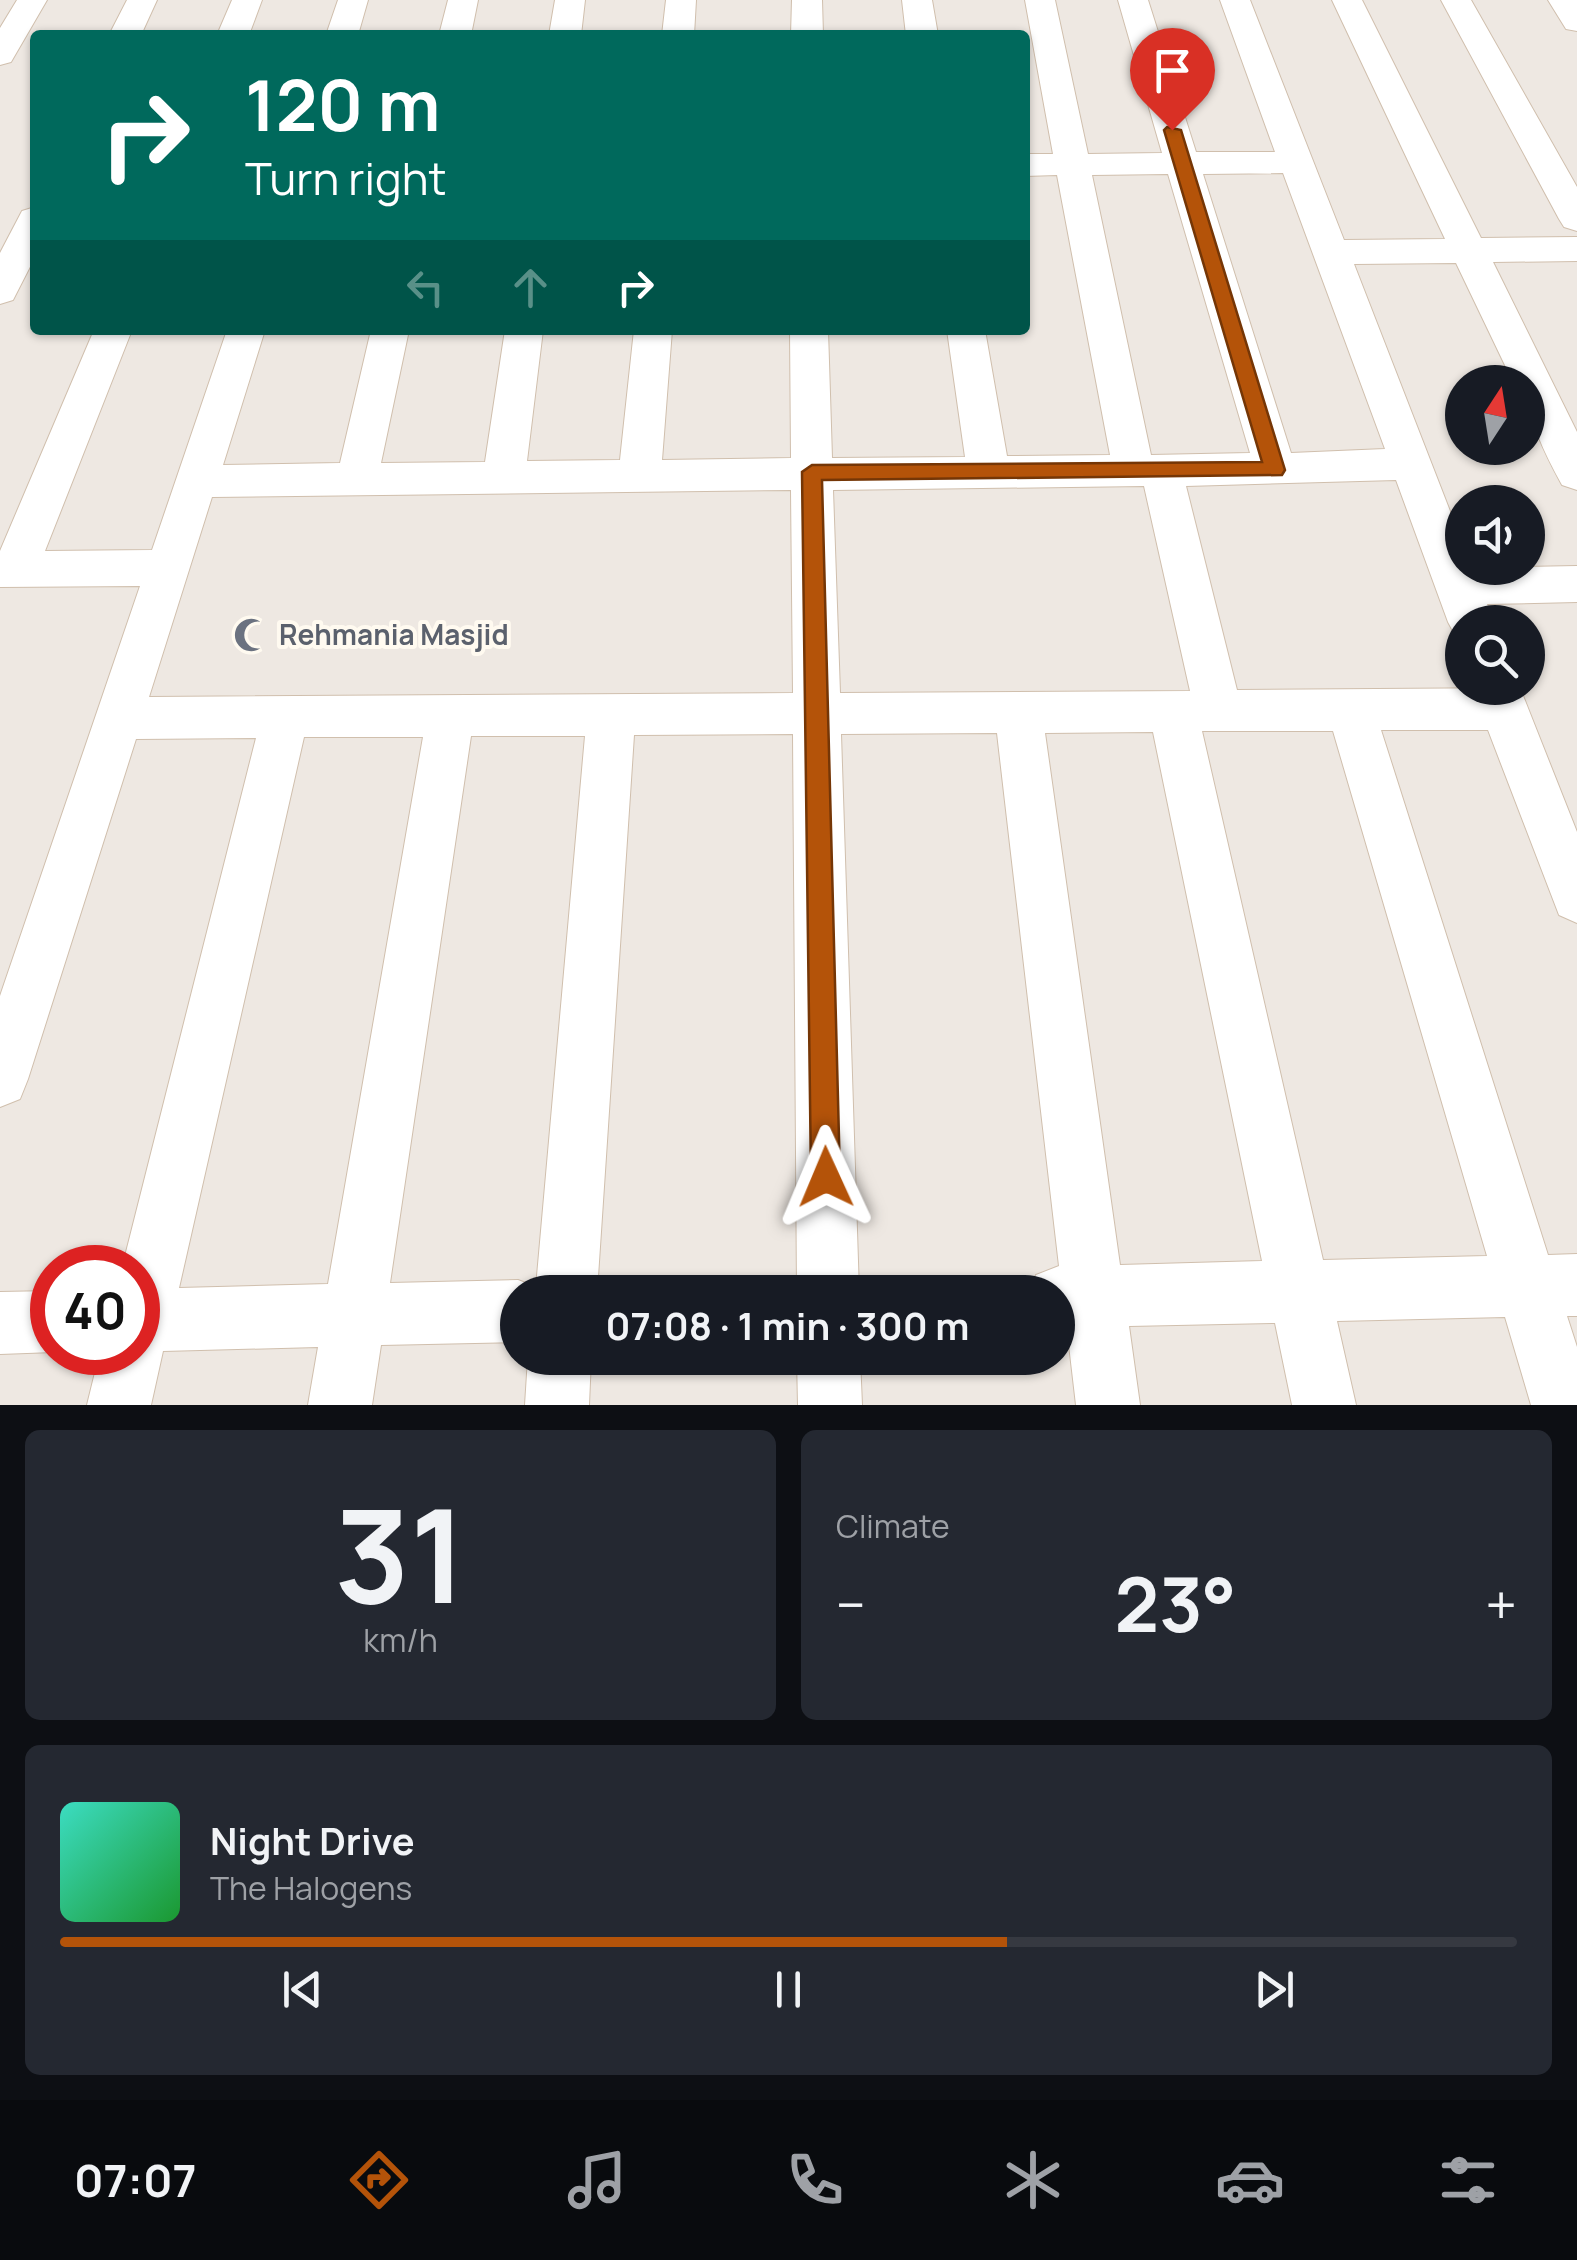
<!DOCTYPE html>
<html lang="en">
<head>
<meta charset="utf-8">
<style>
	body { margin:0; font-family:Manrope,sans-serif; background:#242831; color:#f1f3f6; height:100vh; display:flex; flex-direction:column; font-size:38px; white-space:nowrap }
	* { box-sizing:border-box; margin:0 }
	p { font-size:32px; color:#9ea1a6 }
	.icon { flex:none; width:55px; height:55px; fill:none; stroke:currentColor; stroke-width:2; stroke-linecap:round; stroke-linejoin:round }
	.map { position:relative; height:1405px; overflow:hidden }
	.sheet { display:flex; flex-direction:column; gap:25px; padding:25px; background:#0d0f14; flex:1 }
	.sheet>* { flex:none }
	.top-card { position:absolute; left:30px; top:30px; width:1000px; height:305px; border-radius:10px; box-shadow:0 2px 8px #0004; background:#00695c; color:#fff; overflow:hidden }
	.needle { width:65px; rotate:12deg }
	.fabs { position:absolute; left:1445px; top:365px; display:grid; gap:20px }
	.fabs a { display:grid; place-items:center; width:100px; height:100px; border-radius:50%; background:#171b24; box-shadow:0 2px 8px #0004; font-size:50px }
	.speed { position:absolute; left:30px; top:1245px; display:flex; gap:20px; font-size:50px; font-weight:700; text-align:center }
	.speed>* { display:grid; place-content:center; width:130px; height:130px; border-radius:50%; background:#171b24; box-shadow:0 2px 8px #0004; line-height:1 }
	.speed .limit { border:15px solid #d22; background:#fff; color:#111 }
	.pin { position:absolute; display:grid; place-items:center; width:85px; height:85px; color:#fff; margin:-102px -42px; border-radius:50% 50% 50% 0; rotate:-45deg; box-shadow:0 0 10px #0007 }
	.pin .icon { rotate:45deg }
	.me { position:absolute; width:110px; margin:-55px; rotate:359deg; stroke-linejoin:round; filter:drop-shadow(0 0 8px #0008) }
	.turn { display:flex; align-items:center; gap:35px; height:210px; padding:0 50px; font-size:45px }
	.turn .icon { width:130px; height:130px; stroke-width:2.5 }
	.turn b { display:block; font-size:70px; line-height:85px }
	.lanes { display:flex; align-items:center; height:95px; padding:0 50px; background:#0003; justify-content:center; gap:50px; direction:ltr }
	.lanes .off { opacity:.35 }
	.big { font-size:75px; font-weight:700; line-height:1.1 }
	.sheet .card { flex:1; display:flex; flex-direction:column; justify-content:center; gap:15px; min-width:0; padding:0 35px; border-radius:15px; background:#242831 }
	.sheet .dial { align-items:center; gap:0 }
	.dial b { font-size:130px; line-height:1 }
	.song { display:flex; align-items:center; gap:30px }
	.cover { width:120px; height:120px; border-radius:15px; background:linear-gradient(135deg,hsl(170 70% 55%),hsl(130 70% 35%)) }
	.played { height:10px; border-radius:5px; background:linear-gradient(90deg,#b45309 65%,#363941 65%) }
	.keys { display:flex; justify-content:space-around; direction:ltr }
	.heat { display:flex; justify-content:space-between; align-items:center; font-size:55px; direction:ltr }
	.sheet .tiles { flex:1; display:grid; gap:25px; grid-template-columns:1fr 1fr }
	.card:last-child { grid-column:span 2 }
	.trip { position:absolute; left:500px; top:1275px; width:575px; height:100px; border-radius:50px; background:#171b24; box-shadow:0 2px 8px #0004; font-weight:700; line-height:100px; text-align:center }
	.menu { display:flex; height:160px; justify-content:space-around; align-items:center; background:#090b0e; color:#9ea1a6 }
	.menu .icon { width:70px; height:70px }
	.menu .active { color:#b45309 }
	.menu b { font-size:45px; color:#f1f3f6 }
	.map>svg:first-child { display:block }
	.industrial { fill:#eee8e2; fill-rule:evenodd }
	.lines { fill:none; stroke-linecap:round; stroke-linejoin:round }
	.minor-casing { stroke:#d0bfad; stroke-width:2 }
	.minor { fill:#fff; fill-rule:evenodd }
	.route { fill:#b45309; stroke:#753606; stroke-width:2.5 }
	.labels { text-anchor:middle; stroke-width:8; stroke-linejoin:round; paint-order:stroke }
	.worship-label { font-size:28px; font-weight:bold; fill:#5b616d; stroke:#fffaf0; text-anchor:start }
</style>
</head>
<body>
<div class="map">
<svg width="1577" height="1405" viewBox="0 0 1577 1405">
	<rect width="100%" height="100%" fill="#fdf7e9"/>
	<path class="industrial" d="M0 0H1577V1405H0ZM35 35H1025V330H35ZM1462 382H1528V448H1462ZM1462 502H1528V568H1462ZM1462 622H1528V688H1462ZM52 1268H138V1352H52ZM518 1292H1058V1358H518Z"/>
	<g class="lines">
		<g class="minor-casing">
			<path id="minor" d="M17 0H47L11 62 0 65V28Z
				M127 0H157L141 35H109Z
				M232 0H262L249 35H217Z
				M338 0H368L358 35H326Z
				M448 0H478L471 35H439Z
				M555 0H585L581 35H549Z
				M666 0H696L694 35H662Z
				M792 0H822L823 35H791Z
				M902 0H932L938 35H906Z
				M1025 0H1055L1088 154 1162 153 1118 0H1148L1196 152H1275L1220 0H1250L1344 240 1445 239 1332 0H1362L1481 238 1577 237V261L1493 262 1577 432V490L1562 485C1544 452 1528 421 1528 382H1513L1456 263 1354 264 1462 542V568L1577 566V602L1487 604 1494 622H1462V638L1455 635 1448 622 1396 480 1186 486 1237 690 1520 688 1577 832V923L1559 915 1488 730H1381L1548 1255 1577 1254V1316H1567L1577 1347V1405H1531L1505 1317 1337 1321 1356 1405H1292L1275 1323 1129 1326 1140 1405H1076L1067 1328H1058V1292H1029L1036 1275 1059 1266 997 733 841 734 859 1292H797L793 734 634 735 597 1292H518V1342L381 1345 372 1405H308L318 1347 163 1351 151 1405H87L100 1352H138V1268H122L256 738 136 739 28 1079 20 1099 0 1107V996L140 586 0 587V551L94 330H132L45 551 152 550 227 330H265L223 465 340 463 371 330H409L381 463 485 462 505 330H543L527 461 620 460 634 330H672L662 460 791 458 790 330H828L832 458 965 457 947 330H985L1007 456 1110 455 1057 175 1025 176V154H1053ZM1283 173 1385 449 1291 453 1203 174ZM1168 174 1250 453 1151 455 1092 175ZM1144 486 1190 691 840 693 833 490ZM791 490 793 693 149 697 212 497ZM1202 731H1333L1487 1256 1323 1260ZM1153 732 1262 1261 1120 1265 1045 733ZM471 736H585L536 1287 518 1280 390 1283ZM304 737H423L328 1284 179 1288Z
				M1441 0H1471L1577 187V231L1564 227 1559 219Z
				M1548 0H1577V31L1566 29Z
				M35 207V257L13 300 0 304V253L22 211Z
				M52 1291 54 1352 0 1354V1292Z
				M528 1358H591L589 1405H525Z
				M797 1358H860L862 1405H798Z"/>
		</g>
		<use href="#minor" class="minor"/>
	</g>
	<path class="route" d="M1167 127 1181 130 1285 470 1282 475 822 480 840 1177 835 1187 826 1191 816 1187 811 1177 802 472 812 465 1262 462 1164 130Z"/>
	<defs>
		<g id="mosque-bare" transform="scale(2.7)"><path d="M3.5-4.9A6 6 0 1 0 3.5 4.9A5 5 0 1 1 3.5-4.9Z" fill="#6b7280" stroke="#fffaf0" stroke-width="2.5" paint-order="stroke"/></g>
	</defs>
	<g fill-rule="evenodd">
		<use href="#mosque-bare" x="251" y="635"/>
	</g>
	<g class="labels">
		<g class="worship-label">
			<text x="279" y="645">Rehmania Masjid</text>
		</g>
	</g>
</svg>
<div class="fabs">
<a><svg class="needle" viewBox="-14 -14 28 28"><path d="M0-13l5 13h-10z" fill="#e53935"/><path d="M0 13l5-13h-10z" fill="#9ea1a6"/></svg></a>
<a><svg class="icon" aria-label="sound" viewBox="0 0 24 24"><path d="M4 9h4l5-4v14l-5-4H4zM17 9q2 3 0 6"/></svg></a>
<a><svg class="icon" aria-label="search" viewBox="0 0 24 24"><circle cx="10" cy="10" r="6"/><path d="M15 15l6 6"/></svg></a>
</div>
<div class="speed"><div class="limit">40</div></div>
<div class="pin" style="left:1172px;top:130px;background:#d93025"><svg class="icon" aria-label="arrive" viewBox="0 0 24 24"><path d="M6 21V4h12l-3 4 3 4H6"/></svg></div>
<svg class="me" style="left:826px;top:1177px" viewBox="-20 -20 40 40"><path d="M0-17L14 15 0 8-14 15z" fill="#b45309" stroke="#fff" stroke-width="4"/></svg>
<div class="trip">07:08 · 1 min · 300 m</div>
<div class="top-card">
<div class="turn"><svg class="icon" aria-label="right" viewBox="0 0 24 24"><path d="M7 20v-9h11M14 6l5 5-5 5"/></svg><div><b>120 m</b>Turn right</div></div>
<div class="lanes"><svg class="icon off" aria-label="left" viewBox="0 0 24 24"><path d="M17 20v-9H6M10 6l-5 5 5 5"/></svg><svg class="icon off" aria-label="ahead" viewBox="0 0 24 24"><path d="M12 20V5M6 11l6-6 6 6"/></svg><svg class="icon" aria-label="right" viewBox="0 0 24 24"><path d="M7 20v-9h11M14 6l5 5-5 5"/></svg></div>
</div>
</div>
<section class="sheet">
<div class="tiles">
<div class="card dial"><b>31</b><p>km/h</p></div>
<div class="card"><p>Climate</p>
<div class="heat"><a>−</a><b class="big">23°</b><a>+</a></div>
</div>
<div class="card">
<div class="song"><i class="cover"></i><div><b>Night Drive</b><p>The Halogens</p></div></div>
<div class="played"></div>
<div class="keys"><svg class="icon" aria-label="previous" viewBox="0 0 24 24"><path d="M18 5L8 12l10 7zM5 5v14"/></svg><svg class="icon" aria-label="pause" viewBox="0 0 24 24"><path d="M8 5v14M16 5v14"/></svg><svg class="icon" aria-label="next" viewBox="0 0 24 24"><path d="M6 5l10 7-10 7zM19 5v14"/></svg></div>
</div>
</div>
</section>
<nav class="menu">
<b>07:07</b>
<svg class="icon active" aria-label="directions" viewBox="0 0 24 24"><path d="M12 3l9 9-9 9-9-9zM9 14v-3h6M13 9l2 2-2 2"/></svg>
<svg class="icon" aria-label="music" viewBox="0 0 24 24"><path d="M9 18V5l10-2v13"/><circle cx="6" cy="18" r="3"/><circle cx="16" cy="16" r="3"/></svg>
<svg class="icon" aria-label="phone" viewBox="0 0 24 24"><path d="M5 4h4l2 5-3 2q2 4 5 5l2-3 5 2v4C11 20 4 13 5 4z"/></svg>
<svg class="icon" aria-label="climate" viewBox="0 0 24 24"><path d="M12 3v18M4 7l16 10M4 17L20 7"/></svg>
<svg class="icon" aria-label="car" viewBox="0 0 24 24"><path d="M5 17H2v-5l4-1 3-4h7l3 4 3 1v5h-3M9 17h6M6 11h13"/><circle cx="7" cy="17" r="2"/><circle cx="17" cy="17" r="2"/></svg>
<svg class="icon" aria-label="filters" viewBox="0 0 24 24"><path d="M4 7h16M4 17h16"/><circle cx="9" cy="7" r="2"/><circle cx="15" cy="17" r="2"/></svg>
</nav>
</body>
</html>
